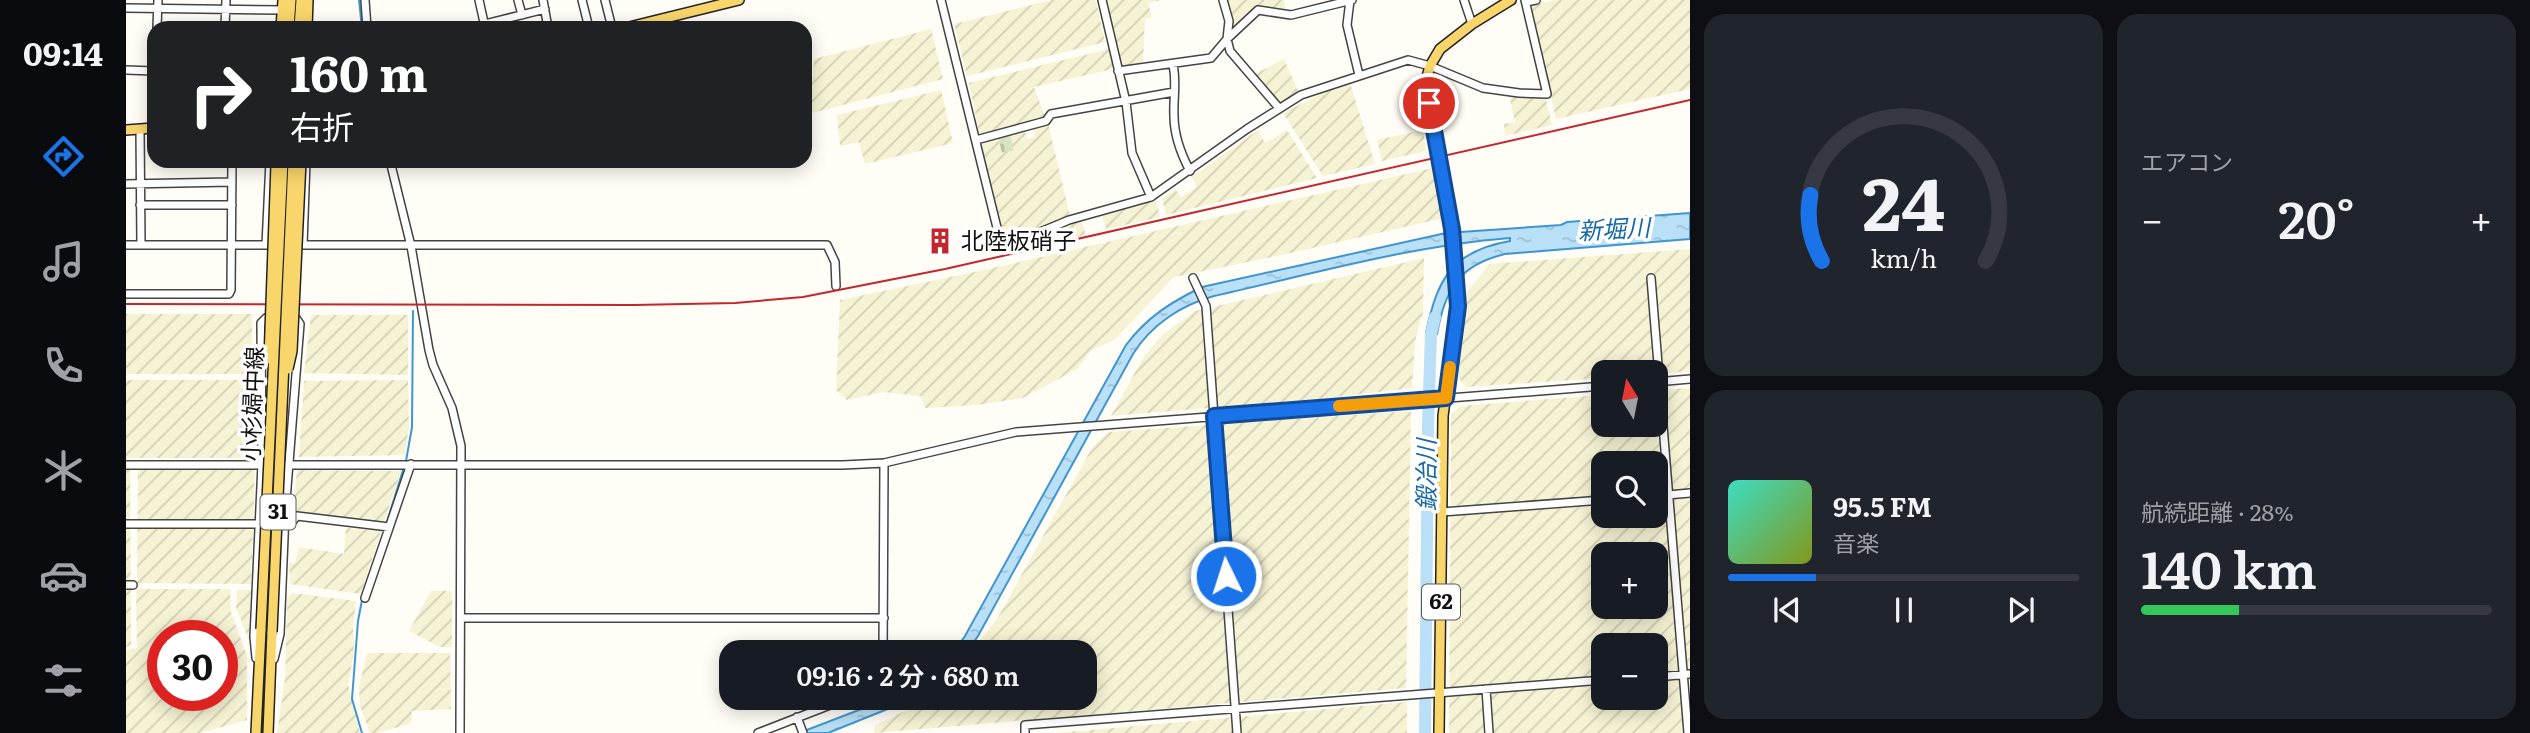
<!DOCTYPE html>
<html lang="ja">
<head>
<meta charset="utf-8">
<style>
	body { margin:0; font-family:Literata,"Noto Sans JP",serif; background:#20242c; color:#f1f3f6; height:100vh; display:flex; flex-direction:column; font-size:26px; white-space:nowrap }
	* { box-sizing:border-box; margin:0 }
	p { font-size:23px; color:#9ea1a6 }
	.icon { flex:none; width:38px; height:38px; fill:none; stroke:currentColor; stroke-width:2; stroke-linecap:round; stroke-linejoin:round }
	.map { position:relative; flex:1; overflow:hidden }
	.panel { display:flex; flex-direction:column; gap:14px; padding:14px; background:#0d0f14; width:840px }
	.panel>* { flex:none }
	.guide { position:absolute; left:21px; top:21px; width:665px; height:147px; border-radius:21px; box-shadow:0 4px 18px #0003; background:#202124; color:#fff; overflow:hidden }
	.needle { width:46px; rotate:350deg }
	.controls { position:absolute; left:1465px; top:360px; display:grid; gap:14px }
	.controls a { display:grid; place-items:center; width:77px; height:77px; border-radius:14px; background:#171b24; box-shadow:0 4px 18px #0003; font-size:35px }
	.speed { position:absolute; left:21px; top:620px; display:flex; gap:14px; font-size:35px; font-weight:700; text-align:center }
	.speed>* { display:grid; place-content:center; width:91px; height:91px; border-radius:50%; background:#171b24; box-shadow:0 4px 18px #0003; line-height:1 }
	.speed .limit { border:10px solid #d22; background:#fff; color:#111 }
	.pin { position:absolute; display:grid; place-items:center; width:60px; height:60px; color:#fff; margin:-30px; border:4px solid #fff; border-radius:50%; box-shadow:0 2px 7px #0007 }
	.me { position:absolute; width:77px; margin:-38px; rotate:356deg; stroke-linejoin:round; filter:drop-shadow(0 0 5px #0008) }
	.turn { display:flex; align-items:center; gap:24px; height:147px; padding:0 28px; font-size:32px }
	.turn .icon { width:91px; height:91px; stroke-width:2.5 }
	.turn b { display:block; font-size:49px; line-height:60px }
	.big { font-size:52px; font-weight:600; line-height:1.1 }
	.panel .widget { flex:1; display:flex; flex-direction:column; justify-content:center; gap:10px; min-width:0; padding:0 24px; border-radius:21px; background:#20242c }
	.panel .dial { align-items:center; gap:0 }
	.dial svg { height:182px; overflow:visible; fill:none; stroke:#363941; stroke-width:7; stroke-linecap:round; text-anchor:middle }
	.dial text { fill:#f1f3f6; stroke:none }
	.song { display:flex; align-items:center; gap:21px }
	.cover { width:84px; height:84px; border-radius:10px; background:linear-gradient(135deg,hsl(170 70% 55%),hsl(70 70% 35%)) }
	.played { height:7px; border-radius:4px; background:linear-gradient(90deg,#1a73e8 25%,#363941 25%) }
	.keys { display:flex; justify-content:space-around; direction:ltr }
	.heat { display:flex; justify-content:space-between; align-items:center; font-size:38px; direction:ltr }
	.charge { height:10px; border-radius:5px; background:linear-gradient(90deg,#34c759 28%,#363941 0) }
	.panel .tiles { flex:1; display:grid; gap:14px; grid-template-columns:repeat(2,1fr) }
	.trip { position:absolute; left:593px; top:640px; width:378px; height:70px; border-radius:21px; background:#171b24; box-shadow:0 4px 18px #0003; font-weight:600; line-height:70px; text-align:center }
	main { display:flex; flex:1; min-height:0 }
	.menu { display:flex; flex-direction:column; width:126px; justify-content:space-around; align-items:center; background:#090b0e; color:#9ea1a6 }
	.menu .icon { width:49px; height:49px }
	.menu .active { color:#1a73e8 }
	.menu b { font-size:32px; color:#f1f3f6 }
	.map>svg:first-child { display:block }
	.farmland { fill:url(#farmland-furrows); fill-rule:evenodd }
	.cemetery { fill:url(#cemetery-stones) }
	.water { fill:url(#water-ripples); stroke:#3f96cf; stroke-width:2 }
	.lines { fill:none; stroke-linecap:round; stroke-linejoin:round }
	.stream { stroke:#3f96cf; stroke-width:2 }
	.river { stroke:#b9e0f7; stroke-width:12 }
	.minor-casing { stroke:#444; stroke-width:10 }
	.major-casing { stroke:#222; stroke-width:12 }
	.minor { stroke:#fff; stroke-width:7 }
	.major { stroke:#f9d66b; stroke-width:9 }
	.rail { stroke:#c4262e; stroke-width:2 }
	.major-bridge-casing { stroke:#222; stroke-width:12; stroke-linecap:butt }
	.major-bridge { stroke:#f9d66b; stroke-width:9 }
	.route-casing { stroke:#114b97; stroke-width:18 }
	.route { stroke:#1a73e8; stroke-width:12 }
	.slow { stroke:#f59e0b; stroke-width:12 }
	.labels { text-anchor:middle; stroke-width:7; stroke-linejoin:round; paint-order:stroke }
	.shield { fill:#fff; stroke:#585858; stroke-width:2 }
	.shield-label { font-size:21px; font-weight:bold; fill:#111 }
	.poi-label { font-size:23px; fill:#111; stroke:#fff; text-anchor:start }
	.street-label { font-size:23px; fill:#111; stroke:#fff }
	.water-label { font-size:24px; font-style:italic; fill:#1768a6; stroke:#fff }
</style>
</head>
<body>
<main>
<nav class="menu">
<b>09:14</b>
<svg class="icon active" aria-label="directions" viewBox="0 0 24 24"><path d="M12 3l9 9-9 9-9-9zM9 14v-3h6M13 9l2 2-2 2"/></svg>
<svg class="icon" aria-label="music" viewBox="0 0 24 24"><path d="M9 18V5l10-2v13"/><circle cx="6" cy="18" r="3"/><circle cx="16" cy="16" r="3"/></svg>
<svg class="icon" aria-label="phone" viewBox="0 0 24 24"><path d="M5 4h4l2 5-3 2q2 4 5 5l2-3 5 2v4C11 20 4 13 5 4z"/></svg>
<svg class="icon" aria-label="climate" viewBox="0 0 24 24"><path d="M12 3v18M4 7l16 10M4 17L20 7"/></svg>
<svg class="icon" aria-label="car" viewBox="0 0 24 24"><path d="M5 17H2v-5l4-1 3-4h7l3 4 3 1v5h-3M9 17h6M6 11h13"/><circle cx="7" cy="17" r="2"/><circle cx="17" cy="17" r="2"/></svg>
<svg class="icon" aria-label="filters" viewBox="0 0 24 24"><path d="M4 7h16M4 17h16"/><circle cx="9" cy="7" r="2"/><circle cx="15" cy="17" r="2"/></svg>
</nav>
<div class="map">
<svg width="1564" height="733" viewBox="0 0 1564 733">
	<defs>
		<pattern id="farmland-furrows" width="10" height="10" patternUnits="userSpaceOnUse" patternTransform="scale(1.75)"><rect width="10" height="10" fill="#f6f3d4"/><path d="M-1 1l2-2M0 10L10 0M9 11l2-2" fill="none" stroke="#d2cfb5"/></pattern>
		<pattern id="cemetery-stones" width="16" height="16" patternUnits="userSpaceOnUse" patternTransform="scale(1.75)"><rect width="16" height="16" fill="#d9e3c4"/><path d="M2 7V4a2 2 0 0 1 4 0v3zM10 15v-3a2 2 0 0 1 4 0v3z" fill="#b9c2a7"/></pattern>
		<pattern id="water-ripples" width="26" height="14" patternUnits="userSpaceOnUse" patternTransform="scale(1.75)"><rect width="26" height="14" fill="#b9e0f7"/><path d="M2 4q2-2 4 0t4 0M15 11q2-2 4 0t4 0" fill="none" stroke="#9ebfd3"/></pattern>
	</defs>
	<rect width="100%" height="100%" fill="#fffdf5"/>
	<path class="farmland" d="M925 0H970L979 42 841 76 828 24Z
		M981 0H1035L1022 3 1026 17 1019 19 1017 65 996 68Z
		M1101 0H1158L1160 11 1133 7 1107 28Z
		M1429 0H1564V89L1430 119 1405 5Z
		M805 29 817 79 682 114 679 78 687 77 688 59Z
		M983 49 987 69 908 87 919 117 854 136 843 83Z
		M1158 59 1173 93 1154 104 1129 74Z
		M1224 83 1249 164 1197 176 1157 113 1196 93Z
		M815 90 827 143 739 164 733 142 714 146 711 115Z
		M1383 95 1419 96 1426 125 1379 136 1378 124 1389 122Z
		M922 123 944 216 881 241 877 236 854 142 872 137 887 150 884 134 899 131 901 139 909 137 908 127Z
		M1132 130 1139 143 1161 130 1191 178 1040 215 1036 198 1050 190 1055 197 1071 187 1066 177Z
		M1297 130 1300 151 1256 161 1251 140Z
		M1307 168 1318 218 1160 254 1048 277 988 340 966 350 951 369 897 398 852 405 799 408 795 396 757 392 721 400 710 390 714 300 858 270Z
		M1030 200 1034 217 980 229 976 215Z
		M955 221 960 235 882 252V250L927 230Z
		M1564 249V371L1530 374 1477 373V378L1340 387 1331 376 1341 292 1364 264Z
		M1298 258 1297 312 1289 341 1286 388 1192 399 985 416 1017 358 1036 335 1069 311Z
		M0 314H126V374H0Z
		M185 315H282V375L178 373Z
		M0 380H128L129 458H0Z
		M282 380 283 426 279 455 173 457 178 381Z
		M1564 388V733H1323L1325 414 1334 406 1477 395V425H1530V390ZM1477 464H1530V516H1477ZM1477 555H1530V607H1477ZM1477 646H1530V698H1477Z
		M1285 411 1280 688 748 733 749 725 807 698H959V653H844L871 619 966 448 982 432Z
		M0 469H4L5 645 0 647Z
		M12 469H129L125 584 11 583Z
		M171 470 275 471 258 522 175 513 166 516Z
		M220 528 255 531 235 594 164 584 163 563H169L173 547 218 554Z
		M10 589H104L105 612 121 656V720L74 733H0V650L11 648ZM37 635H96V695H37Z
		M111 590H125L123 641 110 607Z
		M305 591H326V647H314L283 631Z
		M166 593 230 601 227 627 228 653 222 684 234 733H151L159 678 161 599Z
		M241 653H324L325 709 286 711 285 723 252 733H244L234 706 233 687Z
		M1281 702V733H930Z"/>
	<path class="cemetery" d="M884 134 888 150 876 153 872 137Z"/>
	<path class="water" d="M1564 213V239L1379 254C1333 265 1319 289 1311 334L1300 333C1311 279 1326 251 1384 241V238C1284 246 1186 274 1088 296 1055 305 1025 325 1007 354L852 636 840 653H827L839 636 1000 345C1021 317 1045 302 1076 287L1320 233 1435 225 1441 222Z
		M764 698H789L702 733H673Z"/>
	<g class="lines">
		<path class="stream" d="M233 0 236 28
			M280 461 286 427 287 311
			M260 525 278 467
			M236 600 232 621 226 699 236 733"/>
		<path class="river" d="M1299 733 1302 425 1305 334 1309 317"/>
		<g class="minor-casing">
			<path id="minor" d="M239 0 241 28
				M353 0 359 27
				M392 0 396 15
				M417 0 422 28
				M456 0 463 28
				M479 0 486 28
				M815 0 876 248 943 220 1025 197 1121 129 1175 95 1282 60 1304 66 1357 88 1393 93 1421 94 1399 0
				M976 0 1000 102 1006 153 1025 197
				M1097 0 1103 21 1101 39 1104 51 1153 108
				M1224 0 1221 25 1233 75
				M1338 0 1346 24
				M1400 2 1410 0
				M0 8 156 10
				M359 24 419 9
				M31 28 32 0
				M99 28 100 0
				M1047 65C1051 82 1047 99 1048 116 1048 136 1055 154 1064 171
				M0 70 28 71
				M992 71 1085 58 1101 39 1132 10 1165 15 1226 0
				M14 129 15 245
				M850 140 920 121 925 114 1048 92
				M264 161 285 246 303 350 307 365 326 408 335 446 334 733
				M0 184 106 182
				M14 205H106
				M0 245H701L709 262 710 286
				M140 245 144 161
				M177 245 180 161
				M1067 278 1080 306 1111 733
				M1525 278 1562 733
				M0 294H103L105 290 106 161
				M1530 382 1564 379
				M0 465H717L758 463 890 432 1477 386
				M1530 496 1564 493
				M1316 512 1477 500
				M159 523H165L171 516 263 527
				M0 524H133
				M0 585H7
				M239 598 285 464
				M335 618H758
				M757 653 758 463
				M130 658 128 637 136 464 135 323 140 318H149
				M148 659 154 634 159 513 174 324 170 318H165
				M1530 677 1564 674
				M1360 689 1363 733
				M671 717 677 733
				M632 733 722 698
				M899 733V725L1477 680"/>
		</g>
		<g class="major-casing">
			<path id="major" d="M155 28 157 0
				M163 28 165 0
				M173 28 175 0
				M181 28 182 0
				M499 28 613 0
				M0 130 28 128
				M130 733 135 629
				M142 733 146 632
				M1313 733 1317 416 1332 306 1326 229 1303 103 1301 77 1304 66 1314 49 1346 24 1385 0"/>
		</g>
		<use href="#minor" class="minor"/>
		<use href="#major" class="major"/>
		<path class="rail" d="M0 304 508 305 609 303 677 297 819 269 1564 100"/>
		<g class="major-bridge-casing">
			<path id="major-bridge" d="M143 359 150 165
				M162 369 166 351 175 161
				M135 629 157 161
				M146 632 167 161"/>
		</g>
		<use href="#major-bridge" class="major-bridge"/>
	</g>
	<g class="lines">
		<g class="route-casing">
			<path id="route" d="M1100 576 1088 416 1320 398 1332 306 1326 229 1303 103"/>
		</g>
		<use href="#route" class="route"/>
		<path class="slow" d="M1213 406 1320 398 1324 367"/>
	</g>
	<defs>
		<g id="building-bare" transform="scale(2.1)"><path d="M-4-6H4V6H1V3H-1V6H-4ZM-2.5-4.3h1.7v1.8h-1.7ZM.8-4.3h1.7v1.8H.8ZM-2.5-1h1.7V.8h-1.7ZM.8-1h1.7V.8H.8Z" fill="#c4262e" stroke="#fff" stroke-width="2.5" paint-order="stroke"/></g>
	</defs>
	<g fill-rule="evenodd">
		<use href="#building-bare" x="814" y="241"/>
	</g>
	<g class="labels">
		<g class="shield">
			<rect x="134.5" y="494.5" width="35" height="35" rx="5"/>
			<rect x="1296" y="584.5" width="38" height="35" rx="5"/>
		</g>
		<g class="shield-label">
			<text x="152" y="519">31</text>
			<text x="1315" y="609">62</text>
		</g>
		<g class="poi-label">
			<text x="835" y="249">北陸板硝子</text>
		</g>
		<g class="street-label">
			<text transform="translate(127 404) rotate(-88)" y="8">小杉婦中線</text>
		</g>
		<g class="water-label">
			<text transform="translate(1488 230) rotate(-3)" y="8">新堀川</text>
			<text transform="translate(1301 475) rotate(-90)" y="8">鍛冶川</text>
		</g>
	</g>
</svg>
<div class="controls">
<a><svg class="needle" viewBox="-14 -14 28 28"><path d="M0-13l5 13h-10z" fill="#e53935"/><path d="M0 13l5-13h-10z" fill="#9ea1a6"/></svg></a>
<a><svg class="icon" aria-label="search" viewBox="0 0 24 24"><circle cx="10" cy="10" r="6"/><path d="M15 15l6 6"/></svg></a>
<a>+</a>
<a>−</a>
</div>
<div class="speed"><div class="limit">30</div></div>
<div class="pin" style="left:1303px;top:103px;background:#d93025"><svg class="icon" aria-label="arrive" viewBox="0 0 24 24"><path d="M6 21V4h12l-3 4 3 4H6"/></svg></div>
<svg class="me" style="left:1100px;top:576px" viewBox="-20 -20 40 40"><circle r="17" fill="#1a73e8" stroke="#fff" stroke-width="3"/><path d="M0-11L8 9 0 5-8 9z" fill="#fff"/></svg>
<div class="trip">09:16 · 2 分 · 680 m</div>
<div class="guide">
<div class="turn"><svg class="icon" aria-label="right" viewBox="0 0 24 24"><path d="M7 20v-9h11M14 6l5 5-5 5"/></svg><div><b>160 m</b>右折</div></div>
</div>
</div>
<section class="panel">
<div class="tiles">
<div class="widget dial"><svg viewBox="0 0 100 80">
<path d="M14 69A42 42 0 1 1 86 69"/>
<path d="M14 69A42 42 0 0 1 9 40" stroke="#1a73e8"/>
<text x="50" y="56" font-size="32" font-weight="700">24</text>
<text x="50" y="72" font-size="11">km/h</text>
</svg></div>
<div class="widget"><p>エアコン</p>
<div class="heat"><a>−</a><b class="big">20°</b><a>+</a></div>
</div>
<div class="widget">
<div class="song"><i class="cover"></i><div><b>95.5 FM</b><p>音楽</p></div></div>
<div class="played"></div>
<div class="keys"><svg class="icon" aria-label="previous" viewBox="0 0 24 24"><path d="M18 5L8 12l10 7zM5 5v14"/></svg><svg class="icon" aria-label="pause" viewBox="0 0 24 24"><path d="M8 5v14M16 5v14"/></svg><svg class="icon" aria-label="next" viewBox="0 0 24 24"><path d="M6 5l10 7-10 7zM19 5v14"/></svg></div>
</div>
<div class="widget"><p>航続距離 · 28%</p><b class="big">140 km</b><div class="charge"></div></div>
</div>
</section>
</main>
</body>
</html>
